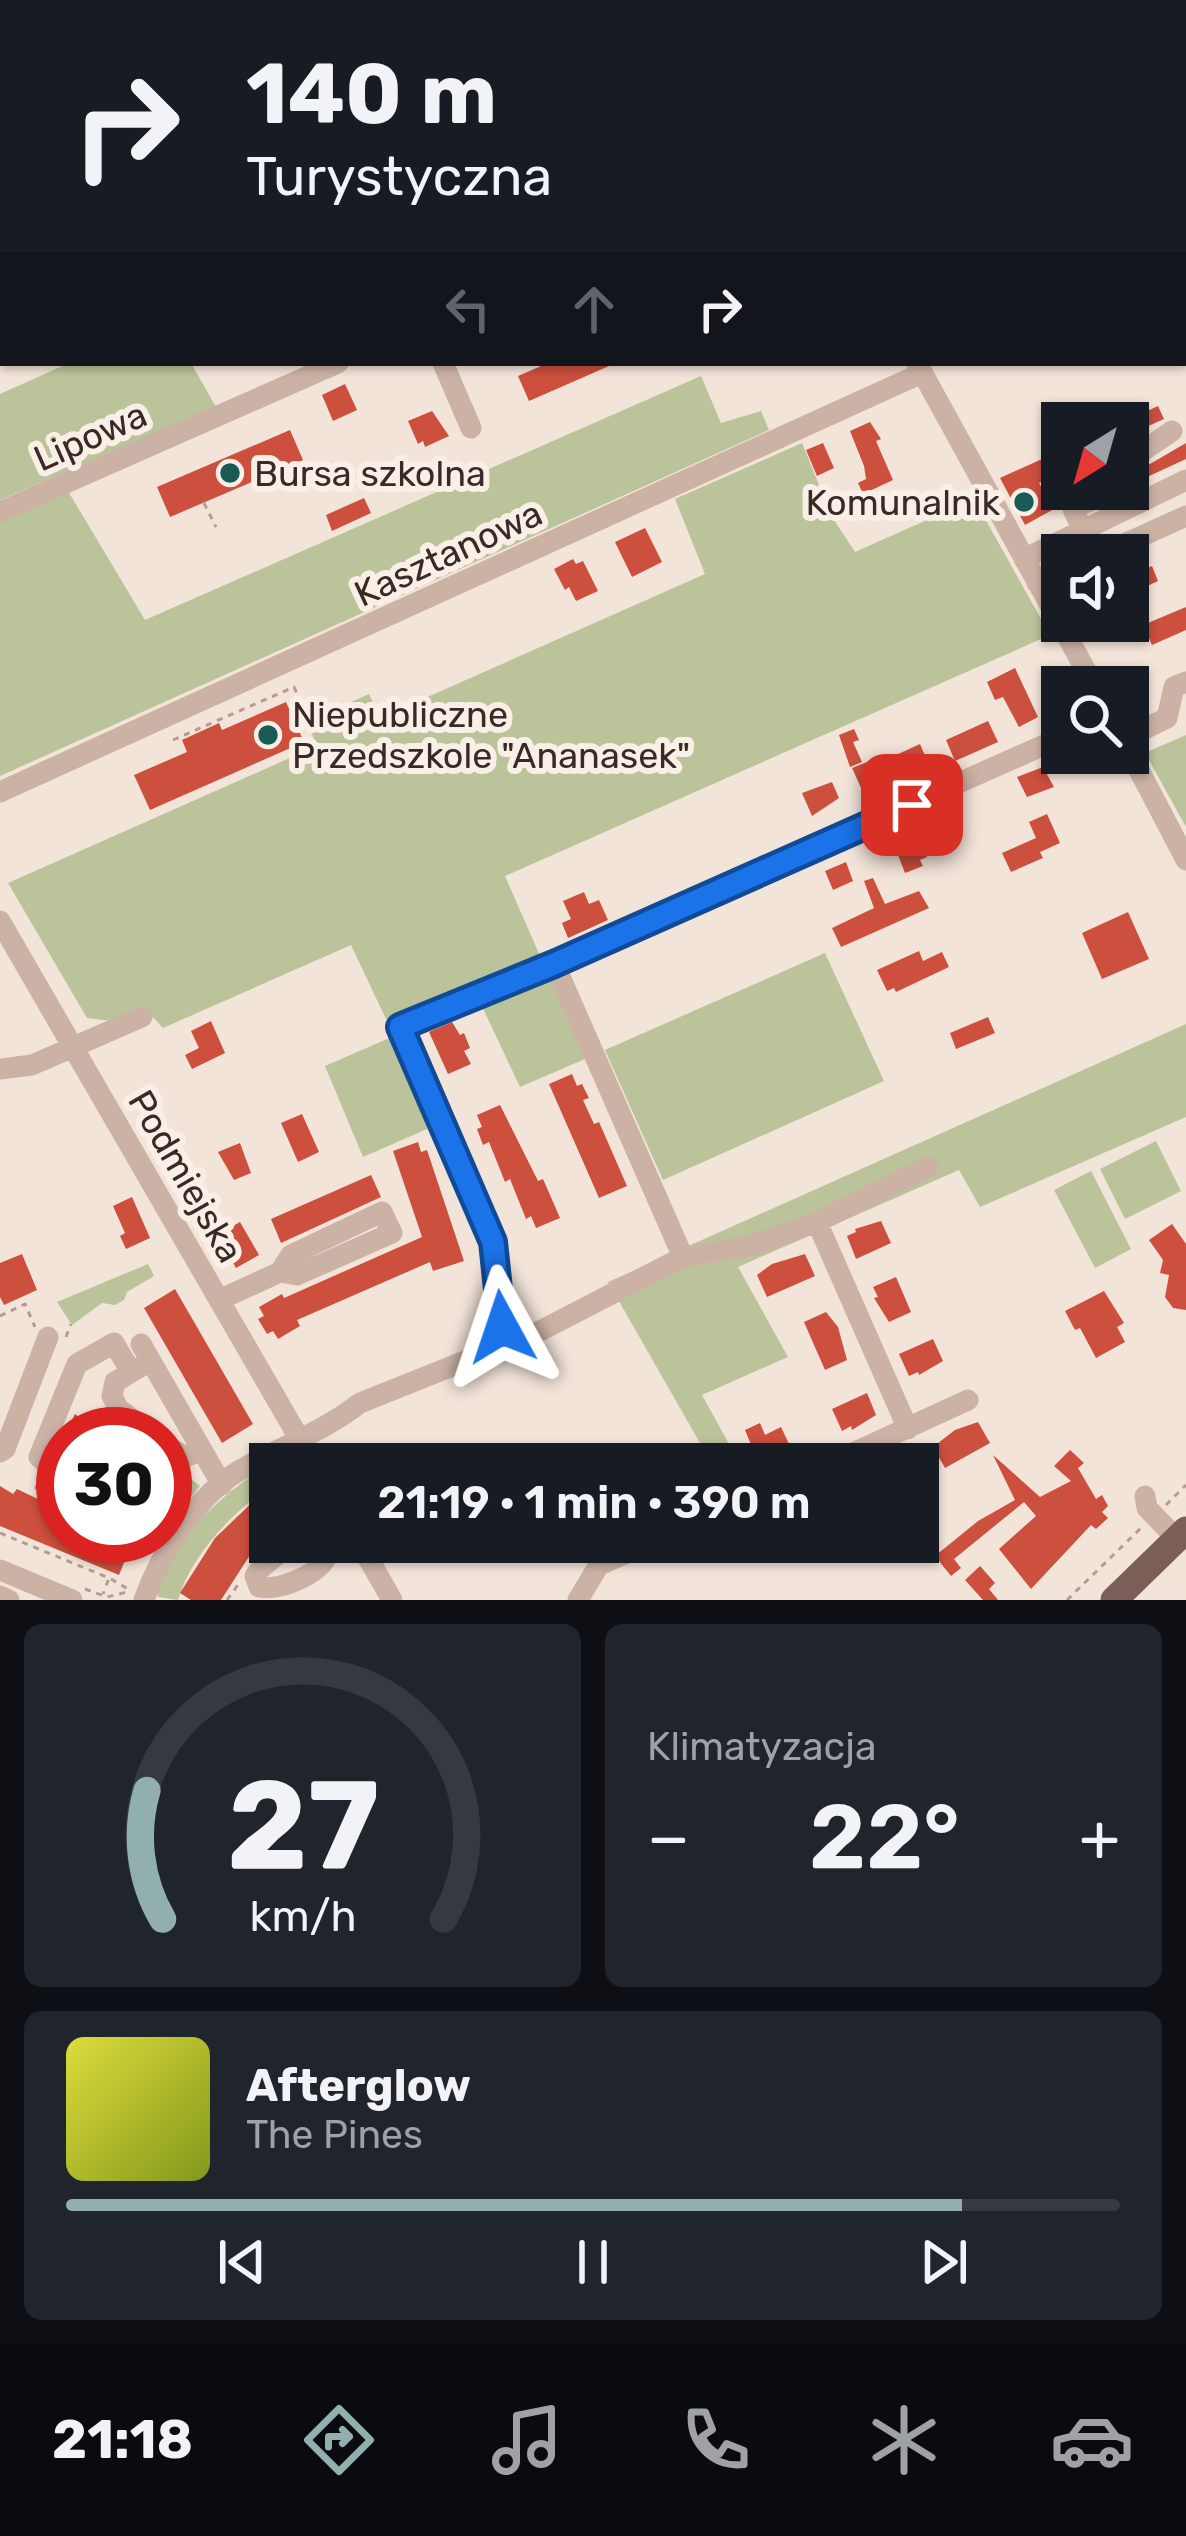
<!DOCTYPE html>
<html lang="pl">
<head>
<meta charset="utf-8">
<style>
	body { margin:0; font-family:Rubik,sans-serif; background:#20242c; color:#f1f3f6; height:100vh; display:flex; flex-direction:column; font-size:45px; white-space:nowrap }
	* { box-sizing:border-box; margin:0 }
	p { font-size:39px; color:#9ea1a6 }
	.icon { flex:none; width:66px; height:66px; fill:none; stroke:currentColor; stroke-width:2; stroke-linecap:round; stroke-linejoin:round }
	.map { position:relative; height:1600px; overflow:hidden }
	.drawer { display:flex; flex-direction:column; gap:24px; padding:24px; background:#0d0f14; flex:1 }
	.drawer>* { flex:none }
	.guide { position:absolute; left:0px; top:0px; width:1188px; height:366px; box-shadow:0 3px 9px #0004; background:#171b24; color:#f1f3f6; overflow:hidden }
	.needle { width:78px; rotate:217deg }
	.tools { position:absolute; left:1041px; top:402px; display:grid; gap:24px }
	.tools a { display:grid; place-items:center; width:108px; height:108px; border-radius:0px; background:#171b24; box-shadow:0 3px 9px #0004; font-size:60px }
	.speed { position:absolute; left:36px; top:1407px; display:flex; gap:24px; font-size:60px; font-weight:700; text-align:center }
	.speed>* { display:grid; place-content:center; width:156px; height:156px; border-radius:50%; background:#171b24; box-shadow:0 3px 9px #0004; line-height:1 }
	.speed .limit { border:18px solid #d22; background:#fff; color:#111 }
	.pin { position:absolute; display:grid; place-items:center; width:102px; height:102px; color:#fff; margin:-51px; border-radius:24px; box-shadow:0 6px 18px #0006 }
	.me { position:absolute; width:132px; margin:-66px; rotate:355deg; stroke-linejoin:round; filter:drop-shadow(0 0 9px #0008) }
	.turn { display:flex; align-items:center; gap:42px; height:252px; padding:0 48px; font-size:54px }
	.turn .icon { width:156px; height:156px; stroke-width:2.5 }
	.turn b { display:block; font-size:84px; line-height:102px }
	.lanes { display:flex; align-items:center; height:114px; padding:0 48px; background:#0003; justify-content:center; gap:60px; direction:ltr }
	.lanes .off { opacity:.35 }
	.big { font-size:90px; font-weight:600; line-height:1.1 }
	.drawer .widget { flex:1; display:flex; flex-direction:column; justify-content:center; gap:18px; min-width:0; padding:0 42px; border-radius:18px; background:#20242c }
	.drawer .dial { align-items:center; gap:0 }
	.dial svg { height:312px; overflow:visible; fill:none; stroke:#363941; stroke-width:7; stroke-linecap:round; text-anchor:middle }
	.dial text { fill:#f1f3f6; stroke:none }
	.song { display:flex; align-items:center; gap:36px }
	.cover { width:144px; height:144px; border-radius:18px; background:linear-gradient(135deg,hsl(60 70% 55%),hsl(70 70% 35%)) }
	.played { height:12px; border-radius:6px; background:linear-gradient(90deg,#90afae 85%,#363941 85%) }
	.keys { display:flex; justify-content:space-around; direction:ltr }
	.heat { display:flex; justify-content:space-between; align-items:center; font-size:66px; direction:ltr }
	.drawer .tiles { flex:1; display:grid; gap:24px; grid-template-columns:1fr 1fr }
	.widget:last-child { grid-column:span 2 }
	.trip { position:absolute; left:249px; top:1443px; width:690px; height:120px; border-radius:0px; background:#171b24; box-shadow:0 3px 9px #0004; font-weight:600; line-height:120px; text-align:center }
	.dock { display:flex; height:192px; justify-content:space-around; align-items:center; background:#090b0e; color:#9ea1a6 }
	.dock .icon { width:84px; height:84px }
	.dock .active { color:#90afae }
	.dock b { font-size:54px; color:#f1f3f6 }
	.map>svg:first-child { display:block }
	.green { fill:#bac399 }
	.building { fill:#cd4f3e }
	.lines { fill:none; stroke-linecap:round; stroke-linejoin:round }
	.path { stroke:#b89b8f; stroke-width:3; stroke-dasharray:6 6; stroke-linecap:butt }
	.minor { stroke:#ccb2a5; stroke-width:21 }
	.major { stroke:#7a5e57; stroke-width:27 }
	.route-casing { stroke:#114b97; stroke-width:30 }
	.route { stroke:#1a73e8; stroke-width:21 }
	.poi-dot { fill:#1a5b57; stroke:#faefe6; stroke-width:4.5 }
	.labels { text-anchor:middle; stroke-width:12; stroke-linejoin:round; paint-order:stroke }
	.street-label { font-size:36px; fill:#372a27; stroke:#faefe6 }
	.poi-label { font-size:36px; fill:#372a27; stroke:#faefe6; text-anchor:start }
</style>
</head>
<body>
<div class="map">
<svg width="1186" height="1600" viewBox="0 0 1186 1600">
	<rect width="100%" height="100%" fill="#f3e4da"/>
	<path class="green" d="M69 363H191L216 407 0 500V394Z
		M701 376 721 423 761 411 769 430 0 776V520L68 491 145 620Z
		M802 443 832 517 855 552 974 499 1050 635 505 876 585 1059 520 1087 479 1000 395 1036 434 1126 363 1157 325 1066 394 1036 351 945 163 1028 146 1010 112 1021 87 1018 8 883 317 746 307 722 369 694 380 718 705 574 675 499Z
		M1186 735V827L1145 753Z
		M825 953 884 1081 663 1180 605 1050Z
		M1186 1024V1117L980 1207 959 1170 738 1267 788 1357 702 1395 740 1464H712L608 1282Z
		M1156 1141 1181 1191 1125 1219 1100 1169Z
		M1091 1171 1131 1249 1095 1268 1054 1190Z
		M148 1264 154 1276 127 1292 124 1300 115 1305 102 1303 72 1325 57 1302Z
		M165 1459 200 1486 169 1526H165V1500L180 1480 165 1468Z
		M270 1464V1502L267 1505 258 1495C224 1522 190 1559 178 1600L158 1597C154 1551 233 1485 270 1464Z"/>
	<path class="building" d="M548 363H616L529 401 518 376Z
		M345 384 357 410 333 421 322 395Z
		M1158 406 1164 419 1128 435V420Z
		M432 411 449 436 425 447 423 441 418 444 408 421Z
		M870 422 881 439 876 441 893 480 863 494 858 483 866 479 864 466 850 431Z
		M290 430 303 460 170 517 157 487Z
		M823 443 834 468 817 476 806 450Z
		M1186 443V459L1134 483 1131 475Z
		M1062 450V473L1039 483 1054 509 1025 525 1000 478Z
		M364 498 371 513 332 531 326 515Z
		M645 528 662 562 632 577 615 542Z
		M573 559 576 564 583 561 598 591 576 601 569 587 565 590 554 569Z
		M1152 566 1158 581 1128 595V577Z
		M1186 607V630L1152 645 1143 625Z
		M1015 668 1038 717 1019 727 1003 697 995 700 987 682Z
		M286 702 304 742 150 810 134 775 187 752 182 740 219 723 222 730Z
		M988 721 998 742 955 761 946 740Z
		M854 729 859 740 853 742 862 762 850 767 839 735Z
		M920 744 933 774 909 784 905 775 876 788 879 795 867 801 852 768 867 762 870 767Z
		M1043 767 1054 787 1027 797 1017 777Z
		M832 782 839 798 812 816 802 793Z
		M1047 814 1060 843 1040 852 1043 858 1011 872 1002 853 1036 838 1029 822Z
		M920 840 927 857 920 860 923 866 905 873 896 850Z
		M846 862 853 881 833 890 825 871Z
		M873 878 885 904 919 891 929 908 841 947 832 928 874 908 864 881Z
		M584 892 589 904 599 900 608 920 568 938 562 923 571 919 563 901Z
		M1128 912 1149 959 1102 979 1082 933Z
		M919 951 923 961 942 952 949 967 896 992 894 988 887 991 877 970Z
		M988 1017 995 1033 956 1049 950 1033Z
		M211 1021 225 1053 192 1069 185 1055 199 1048 191 1031Z
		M452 1022 460 1035 464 1033 470 1048 464 1051 471 1064 448 1074 429 1032Z
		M572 1074 577 1086 582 1084 589 1098 583 1100 594 1124 599 1122 627 1186 599 1198 549 1084Z
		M500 1105 538 1181 543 1179 560 1218 536 1228 531 1216 526 1219 510 1179 505 1182 489 1142 483 1145 477 1129 482 1127 477 1115Z
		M302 1114 319 1152 298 1162 281 1123Z
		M418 1142 421 1152 427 1150 464 1261 433 1271 430 1262 297 1320 300 1326 278 1339 273 1331 267 1334 258 1319 264 1316 259 1307 282 1294 284 1298 422 1237 393 1151Z
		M240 1143 251 1173 234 1180 218 1152Z
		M371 1175 381 1197 281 1243 271 1219Z
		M132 1197 150 1238 126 1249 120 1236 125 1233 113 1206Z
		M881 1221 891 1243 856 1259 847 1236 856 1232 855 1229Z
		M240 1222 259 1255 236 1268 231 1259 225 1262 217 1247 223 1244 218 1235Z
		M1172 1224 1186 1244V1310L1173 1308 1165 1297 1169 1275 1160 1273 1163 1260 1149 1240Z
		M22 1254 37 1290 4 1305 0 1297V1263Z
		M805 1254 815 1276 767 1297 757 1275 772 1264Z
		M896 1277 911 1312 889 1322 874 1298 878 1297 873 1287Z
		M175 1289 253 1424 222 1443 144 1308Z
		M1104 1291 1124 1323 1117 1327 1125 1342 1096 1358 1080 1328 1075 1330 1065 1311Z
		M826 1312 838 1327 847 1360 825 1370 804 1322Z
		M933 1339 943 1361 919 1375 918 1372 909 1376 899 1354Z
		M867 1393 876 1415 852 1430 851 1426 842 1431 832 1409Z
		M96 1410 113 1427 106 1434H65L75 1414 86 1423Z
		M978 1422 990 1443 945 1468 933 1447 955 1430Z
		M760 1423 765 1435 781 1427 789 1444 772 1451 777 1464H759L745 1430Z
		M1070 1450 1084 1463 1078 1468 1096 1499 1102 1495 1108 1506 1102 1512 1108 1518 1096 1529 1091 1525 1031 1589 999 1549 1036 1516 1024 1502 954 1559 961 1568 951 1576 935 1556 978 1521 1015 1500 993 1455 1040 1497 1071 1481 1054 1466Z
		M0 1486 13 1494 17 1489 63 1511V1536H123L133 1540 119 1575 0 1526Z
		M259 1496 270 1509V1538L250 1555 221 1600H191L180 1593 215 1538Z
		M980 1566 995 1583 989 1589 998 1600H983L965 1580Z"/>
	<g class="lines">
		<path class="path" d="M204 503 216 527
			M173 740 294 687 309 721
			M0 1316 25 1304 35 1327
			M66 1337 71 1324
			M38 1483 36 1488 50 1494
			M1166 1505 1186 1485
			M0 1533 109 1578 103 1594
			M111 1579 128 1589
			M85 1589 107 1597 127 1592
			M227 1600 240 1582
			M1067 1600 1141 1528"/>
		<path class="minor" d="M298 0 300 3
			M719 0 720 3
			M141 3 149 0
			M1185 38 1186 37
			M0 50 3 49
			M0 336 3 334
			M443 363 471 428
			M917 363 1095 687
			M1128 461 1172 431
			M0 512 338 363
			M1083 531 1073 509 1114 489
			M1100 555 1186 516
			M1024 559 1186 480
			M1037 583 1062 572
			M1128 737 1167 718 1174 687 1186 682
			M1128 749 1186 860
			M0 792 922 373
			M0 921 314 1464
			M554 963 683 1257
			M0 1069 32 1065 142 1017
			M817 1222 908 1429
			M219 1300 280 1272 297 1275 392 1233 382 1212 291 1255 280 1272
			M141 1344 222 1485
			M493 1347 504 1315 493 1242 400 1027 554 963 1062 737
			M140 1367 115 1382 112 1396 118 1408 151 1434
			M165 1445 186 1457 202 1450
			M0 1452 5 1449 48 1337
			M829 1464 968 1400
			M63 1480 39 1457 77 1364 114 1343 131 1372
			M1145 1496 1147 1508 1177 1539
			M292 1542 259 1570 255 1576 259 1587C278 1591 316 1576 326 1558L319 1542
			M359 1542 392 1600
			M0 1570 72 1600
			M0 1596 9 1600
			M144 1600C160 1555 195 1498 237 1472 277 1448 323 1432 360 1403L540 1331 683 1257 754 1245 817 1222 928 1167
			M578 1600 599 1565 652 1542"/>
		<path class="major" d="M1114 1600 1186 1530"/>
	</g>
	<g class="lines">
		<g class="route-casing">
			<path id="route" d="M502 1327 493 1242 400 1027 554 964 912 805"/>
		</g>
		<use href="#route" class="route"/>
	</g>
	<g class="poi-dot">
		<circle cx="230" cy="473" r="12"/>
		<circle cx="1024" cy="502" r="12"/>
		<circle cx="268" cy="735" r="12"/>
	</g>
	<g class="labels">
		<g class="street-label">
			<text transform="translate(90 436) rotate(-24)" y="13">Lipowa</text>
			<text transform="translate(448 553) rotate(-25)" y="13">Kasztanowa</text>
			<text transform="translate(186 1176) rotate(60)" y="13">Podmiejska</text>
		</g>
		<g class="poi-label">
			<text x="254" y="486">Bursa szkolna</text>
			<text x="1000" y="515" text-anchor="end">Komunalnik</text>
			<text x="292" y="727">Niepubliczne<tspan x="292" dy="41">Przedszkole "Ananasek"</tspan></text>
		</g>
	</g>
</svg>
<div class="tools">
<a><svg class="needle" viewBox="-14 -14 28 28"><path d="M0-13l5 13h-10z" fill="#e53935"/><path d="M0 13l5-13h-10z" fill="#9ea1a6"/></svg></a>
<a><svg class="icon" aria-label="sound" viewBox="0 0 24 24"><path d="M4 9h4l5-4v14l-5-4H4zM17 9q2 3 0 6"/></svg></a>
<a><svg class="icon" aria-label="search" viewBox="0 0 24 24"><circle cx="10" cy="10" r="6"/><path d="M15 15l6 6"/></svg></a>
</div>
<div class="speed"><div class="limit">30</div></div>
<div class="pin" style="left:912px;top:805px;background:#d93025"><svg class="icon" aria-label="arrive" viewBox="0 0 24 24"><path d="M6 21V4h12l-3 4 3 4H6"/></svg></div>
<svg class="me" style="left:502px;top:1327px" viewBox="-20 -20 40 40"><path d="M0-17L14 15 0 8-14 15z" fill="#1a73e8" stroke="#fff" stroke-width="4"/></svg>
<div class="trip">21:19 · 1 min · 390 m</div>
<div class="guide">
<div class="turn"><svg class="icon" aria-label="right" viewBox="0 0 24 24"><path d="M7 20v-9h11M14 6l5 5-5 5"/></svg><div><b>140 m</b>Turystyczna</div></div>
<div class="lanes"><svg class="icon off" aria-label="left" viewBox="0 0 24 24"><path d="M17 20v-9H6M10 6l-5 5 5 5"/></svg><svg class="icon off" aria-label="ahead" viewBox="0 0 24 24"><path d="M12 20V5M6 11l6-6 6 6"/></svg><svg class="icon" aria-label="right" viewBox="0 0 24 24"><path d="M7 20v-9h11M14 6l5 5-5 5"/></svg></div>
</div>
</div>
<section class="drawer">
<div class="tiles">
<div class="widget dial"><svg viewBox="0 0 100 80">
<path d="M14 69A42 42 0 1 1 86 69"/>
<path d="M14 69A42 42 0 0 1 10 36" stroke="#90afae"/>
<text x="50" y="56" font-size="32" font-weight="700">27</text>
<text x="50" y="72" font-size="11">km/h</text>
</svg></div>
<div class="widget"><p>Klimatyzacja</p>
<div class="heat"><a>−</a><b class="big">22°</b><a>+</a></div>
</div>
<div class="widget">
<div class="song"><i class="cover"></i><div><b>Afterglow</b><p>The Pines</p></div></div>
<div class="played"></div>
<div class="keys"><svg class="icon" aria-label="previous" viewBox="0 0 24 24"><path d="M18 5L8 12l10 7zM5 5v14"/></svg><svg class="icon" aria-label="pause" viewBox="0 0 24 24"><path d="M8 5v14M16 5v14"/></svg><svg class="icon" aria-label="next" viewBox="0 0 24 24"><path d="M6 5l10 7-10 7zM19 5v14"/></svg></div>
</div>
</div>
</section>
<nav class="dock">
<b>21:18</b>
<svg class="icon active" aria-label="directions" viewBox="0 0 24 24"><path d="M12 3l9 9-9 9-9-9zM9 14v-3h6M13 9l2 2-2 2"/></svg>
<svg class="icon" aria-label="music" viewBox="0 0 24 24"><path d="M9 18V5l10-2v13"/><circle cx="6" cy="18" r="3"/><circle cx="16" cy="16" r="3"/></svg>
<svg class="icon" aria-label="phone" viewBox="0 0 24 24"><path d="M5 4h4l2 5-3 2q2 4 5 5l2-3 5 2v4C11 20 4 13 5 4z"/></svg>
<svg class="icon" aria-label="climate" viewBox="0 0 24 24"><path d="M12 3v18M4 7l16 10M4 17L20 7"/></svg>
<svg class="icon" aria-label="car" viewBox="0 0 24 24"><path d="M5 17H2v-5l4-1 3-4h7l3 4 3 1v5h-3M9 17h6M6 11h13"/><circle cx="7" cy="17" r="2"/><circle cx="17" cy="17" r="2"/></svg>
</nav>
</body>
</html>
